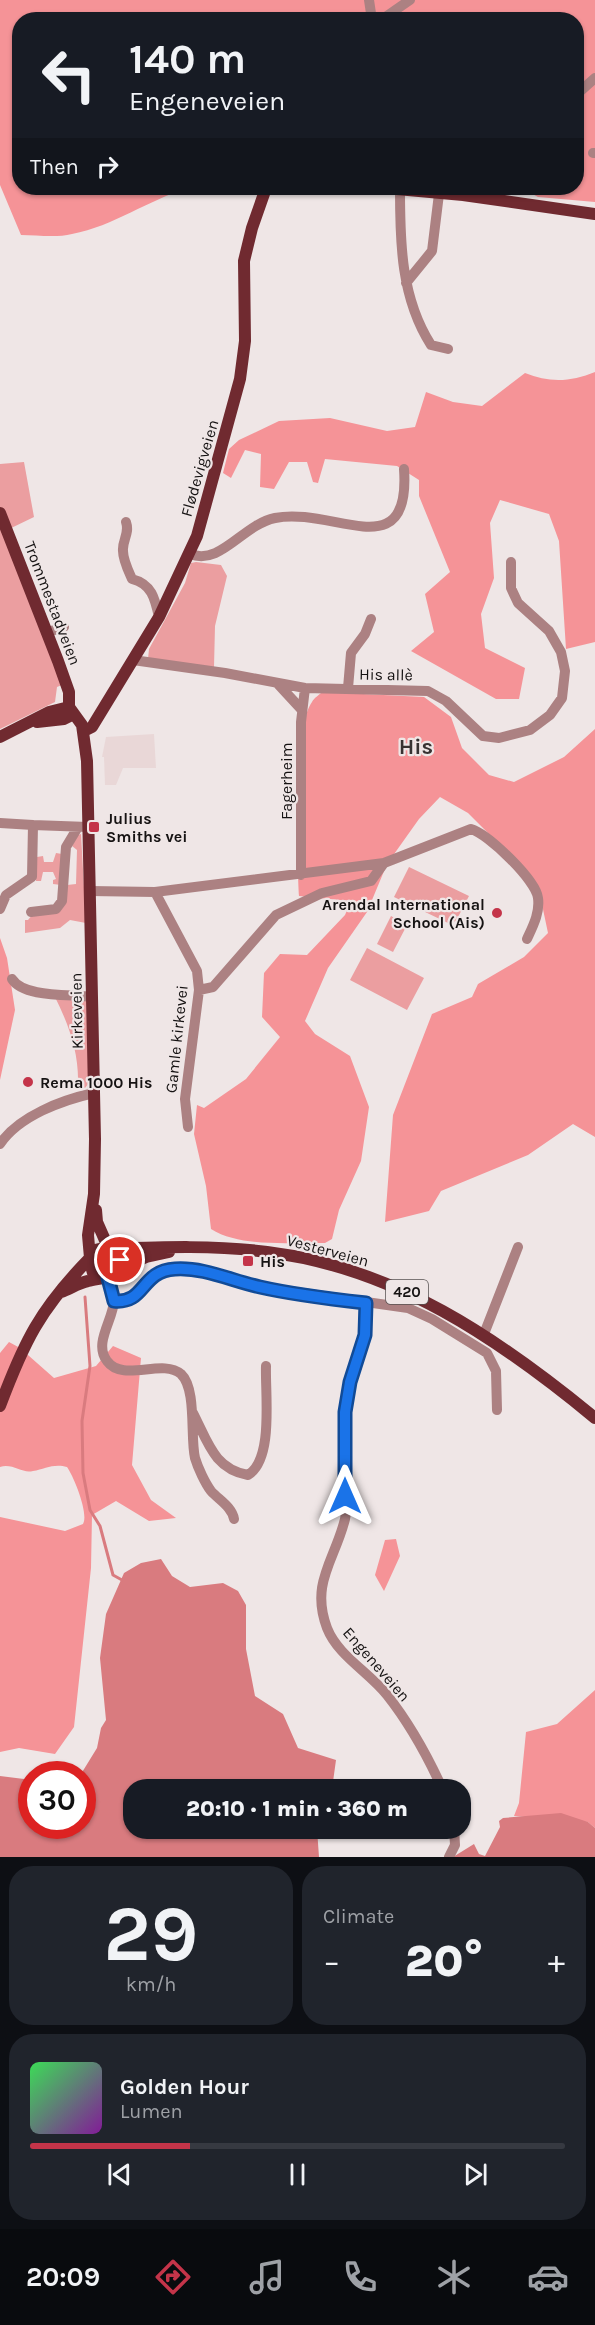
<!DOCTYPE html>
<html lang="en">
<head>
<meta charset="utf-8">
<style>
	body { margin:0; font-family:Karla,sans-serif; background:#20242c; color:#f1f3f6; height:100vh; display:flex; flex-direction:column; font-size:22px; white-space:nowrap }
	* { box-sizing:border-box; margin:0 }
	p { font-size:20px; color:#9ea1a6 }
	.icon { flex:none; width:33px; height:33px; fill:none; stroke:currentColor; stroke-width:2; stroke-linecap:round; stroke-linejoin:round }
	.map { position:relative; height:1857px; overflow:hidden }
	.panel { display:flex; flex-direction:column; gap:9px; padding:9px; background:#0d0f14; flex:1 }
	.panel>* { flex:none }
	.top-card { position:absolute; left:12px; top:12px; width:572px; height:183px; border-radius:24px; box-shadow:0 2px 4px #0004; background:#171b24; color:#f1f3f6; overflow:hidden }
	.speed { position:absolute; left:18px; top:1761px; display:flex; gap:12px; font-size:30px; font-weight:700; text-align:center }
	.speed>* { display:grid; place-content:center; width:78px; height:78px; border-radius:50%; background:#171b24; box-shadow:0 2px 4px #0004; line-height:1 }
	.speed .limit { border:9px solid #d22; background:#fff; color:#111 }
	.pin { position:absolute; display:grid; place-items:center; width:51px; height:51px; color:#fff; margin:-26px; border:3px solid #fff; border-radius:50%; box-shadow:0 2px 6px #0007 }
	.me { position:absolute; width:66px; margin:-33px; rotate:0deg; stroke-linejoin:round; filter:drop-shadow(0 0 4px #0008) }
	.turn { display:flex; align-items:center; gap:21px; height:126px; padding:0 18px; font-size:27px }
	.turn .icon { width:78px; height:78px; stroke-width:2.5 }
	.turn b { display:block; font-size:42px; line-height:51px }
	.then { display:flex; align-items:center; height:57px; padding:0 18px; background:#0003; gap:12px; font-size:22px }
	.big { font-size:45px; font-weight:800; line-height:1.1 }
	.panel .widget { flex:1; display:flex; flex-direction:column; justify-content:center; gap:9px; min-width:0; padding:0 21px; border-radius:24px; background:#20242c }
	.panel .dial { align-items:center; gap:0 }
	.dial b { font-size:78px; line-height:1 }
	.song { display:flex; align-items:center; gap:18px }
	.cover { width:72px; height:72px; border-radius:9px; background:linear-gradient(135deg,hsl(130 70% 55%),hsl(290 70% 35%)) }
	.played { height:6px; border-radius:3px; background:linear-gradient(90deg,#c43449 30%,#363941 30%) }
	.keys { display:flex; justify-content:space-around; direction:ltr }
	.heat { display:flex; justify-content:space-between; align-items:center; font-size:33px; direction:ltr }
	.panel .tiles { flex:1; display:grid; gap:9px; grid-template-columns:1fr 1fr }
	.widget:last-child { grid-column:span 2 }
	.trip { position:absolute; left:123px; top:1779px; width:348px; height:60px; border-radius:24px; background:#171b24; box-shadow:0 2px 4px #0004; font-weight:800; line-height:60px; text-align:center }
	.dock { display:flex; height:96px; justify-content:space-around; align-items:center; background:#090b0e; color:#9ea1a6 }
	.dock .icon { width:42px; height:42px }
	.dock .selected { color:#c43449 }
	.dock b { font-size:27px; color:#f1f3f6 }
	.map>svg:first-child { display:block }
	.built { fill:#e9d7d7 }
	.green { fill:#eb9ea0 }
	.forest { fill:#f59397 }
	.water { fill:#d97b7f }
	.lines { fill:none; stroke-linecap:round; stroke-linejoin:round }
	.stream { stroke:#d97b7f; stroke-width:3 }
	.minor { stroke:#ac8182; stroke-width:10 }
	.major { stroke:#702a30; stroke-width:12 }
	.route-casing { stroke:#114b97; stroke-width:15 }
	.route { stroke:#1a73e8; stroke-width:10 }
	.poi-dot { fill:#c43449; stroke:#efe6e6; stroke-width:2 }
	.labels { text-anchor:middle; stroke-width:4.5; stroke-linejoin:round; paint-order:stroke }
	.shield { fill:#efe6e6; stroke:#575252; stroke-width:1.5 }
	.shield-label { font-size:15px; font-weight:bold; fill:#161313 }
	.street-label { font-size:16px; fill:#161313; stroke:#efe6e6 }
	.poi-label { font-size:16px; font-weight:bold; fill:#161313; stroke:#efe6e6; text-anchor:start }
	.district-label { font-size:22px; font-weight:bold; fill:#383232; stroke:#efe6e6 }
</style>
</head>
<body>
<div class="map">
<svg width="595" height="1857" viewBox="0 0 595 1857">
	<rect width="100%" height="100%" fill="#efe6e6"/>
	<path class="built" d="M154 734 156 768H123L116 785H105L104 757H102L106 737Z"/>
	<path class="green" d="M24 462 34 517 5 531 62 685 57 687 55 702 0 729V464Z
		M196 562 221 565 227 576 215 626 214 667 148 659 149 649 185 583 191 563Z
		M81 834 86 923 70 920 60 928 25 933V920H28L33 914 54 911 67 885 76 884 77 850 72 846 78 835Z
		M56 853 62 854 61 885 53 884V880L56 879 53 872H43L41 881H36L37 857 43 856 44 862H53Z
		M409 867 469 896 456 921 448 923 394 897Z
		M391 916 407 925 393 952 377 944Z
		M367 948 424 978 407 1010 350 980Z
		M54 995 87 998 89 1083 85 1088 78 1084C79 1051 68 1023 54 995Z"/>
	<path class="forest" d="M0 0H595V202L538 197 527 191 529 188H576V20H20V188H188C148 200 114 226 72 234 56 238 37 235 21 235L0 185Z
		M595 372V642L566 649 559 541 549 514 500 500 490 523 494 578 481 614 485 648 525 668 519 699H496L411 651 434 632 425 594 450 572 419 496V480L397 466 325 459 318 483 313 482 307 462H289L274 489 260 487 261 454 245 450 231 478 223 473 229 449 239 440 279 421 330 418 387 431 415 427 426 392 453 402 482 406 525 373C549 383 571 382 595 372Z
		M322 692 424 697 451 717 462 748 489 775 514 782 564 757 595 729V1137L573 1124 528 1155 441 1191 429 1211 385 1222 393 1115 432 1014 472 997 478 984 524 957 548 933 540 895 506 851 468 813 440 797 419 819 387 864 367 912 328 968 305 1021 315 1034 350 1056 369 1107 361 1161 339 1210 332 1239 325 1243C291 1242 241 1248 211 1229L206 1186 194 1134 197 1105 204 1108 246 1079 280 1037 262 1017 264 973 280 954 307 955 345 915 351 901 299 896C297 860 293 727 312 702 314 698 319 695 322 692Z
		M0 938 7 958 15 1010 0 1080Z
		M9 1342 20 1348 54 1378 96 1366 113 1346 141 1358 132 1465 151 1500 176 1518 149 1521 116 1501 92 1515 91 1568 74 1727 55 1754 19 1748 0 1752V1517L65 1531 83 1524C89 1514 74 1477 67 1467 54 1463 45 1469 33 1471 22 1474 13 1463 0 1467V1353Z
		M396 1539 400 1556 384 1591 375 1575 385 1540Z
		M595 1690V1828L588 1822 514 1816 519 1803 526 1732 557 1724Z"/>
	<path class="water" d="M161 1559 172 1576 190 1587 223 1583 238 1591 246 1605V1649L255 1696 283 1714 298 1748 336 1760 332 1789 134 1790V1828L317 1829 319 1857H0V1776L24 1779 26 1785 31 1789 32 1826H82L81 1774 97 1748 101 1728 106 1720 100 1658 106 1614 124 1573 141 1563Z
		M561 1813 588 1822 595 1828V1857H453L474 1844 479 1854 485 1856 500 1827 499 1821 503 1818Z"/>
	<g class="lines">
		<path class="stream" d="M85 1297 90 1366 82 1421 83 1473 90 1510 100 1526 113 1575 122 1580"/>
		<path class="minor" d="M369 0 372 20
			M381 20 410 0
			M576 95 595 78
			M593 153H595
			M400 190C400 243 401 298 431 345L448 349
			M406 283 432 251 439 194
			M126 522C130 534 122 540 123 551 123 560 128 570 132 579 152 584 155 599 159 617
			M190 554C221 566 242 525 275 518 333 506 411 569 404 469
			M48 632 64 627
			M133 660 225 673 305 688 428 691 446 701 483 736 499 738 530 730 550 715 562 698 565 671 561 652 549 631 518 603 511 588V562
			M278 684 302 710
			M348 688 351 653 365 634 371 619
			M0 823 33 825
			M301 875V722L305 688
			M90 891 155 892 384 863 471 829C488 834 536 880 538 898 540 913 533 926 527 939
			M155 892 197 971 199 990 185 1099 188 1127
			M0 909 6 895 32 877 33 825 88 827
			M31 912 56 909 62 901 66 847 78 827
			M12 979C24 998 70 994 92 997
			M199 990 213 987 276 915 322 893 371 881 384 863
			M0 1144C19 1116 62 1100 94 1093
			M108 1278C111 1285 114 1292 114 1300 114 1319 93 1343 107 1361 123 1383 162 1358 181 1374 197 1389 190 1437 195 1458 198 1468 205 1483 211 1491 219 1500 232 1507 234 1519
			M114 1301 125 1302 133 1299 154 1274 173 1269H195L261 1287 408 1308 432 1319 487 1353 496 1371 497 1410
			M366 1303C365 1313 366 1325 365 1335 361 1360 348 1383 346 1410 343 1442 351 1490 345 1519 335 1560 310 1583 327 1628 338 1656 369 1672 387 1695 410 1724 428 1757 443 1790
			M484 1334 518 1247
			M193 1413C208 1442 214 1469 248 1475 274 1459 265 1394 266 1366
			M449 1857 455 1845 454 1828"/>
		<path class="major" d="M386 188 463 195 595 214
			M0 513 58 661 69 692V707
			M69 707 82 725 87 761 95 1139 94 1194 88 1235 90 1258
			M37 722 64 719 74 714
			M84 731 92 727 159 617 197 536 240 379 245 341 244 261 252 228 266 188
			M0 737 49 712 69 707
			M96 1210 97 1222 108 1247
			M113 1249C164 1247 215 1245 267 1252 394 1267 499 1339 595 1418
			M119 1269 146 1257 169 1252
			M61 1292C70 1289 78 1283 88 1281 103 1277 126 1279 119 1256L108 1247 95 1250 89 1259 93 1273 101 1278
			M0 1406C24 1342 40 1309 89 1259"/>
	</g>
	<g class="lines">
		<g class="route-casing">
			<path id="route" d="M120 1260 119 1269 108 1278 114 1301C146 1304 140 1271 175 1269 204 1267 232 1281 260 1287 295 1295 330 1299 366 1303L365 1335 350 1382 345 1412V1496"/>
		</g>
		<use href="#route" class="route"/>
	</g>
	<g class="poi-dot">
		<rect x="88" y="821" width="12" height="12" rx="3"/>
		<circle cx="497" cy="913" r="6"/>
		<circle cx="28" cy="1082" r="6"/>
		<rect x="242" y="1255" width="12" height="12" rx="3"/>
	</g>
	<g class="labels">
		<rect class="shield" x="386" y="1280" width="42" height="24" rx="4.5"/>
		<g class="shield-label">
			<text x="407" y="1297">420</text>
		</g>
		<g class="street-label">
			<text transform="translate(199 468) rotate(-74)" y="6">Flødevigveien</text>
			<text transform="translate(53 603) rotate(69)" y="6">Trommestadveien</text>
			<text transform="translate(386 674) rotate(1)" y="6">His allè</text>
			<text transform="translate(286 781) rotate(-90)" y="6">Fagerheim</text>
			<text transform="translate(76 1011) rotate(-91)" y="6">Kirkeveien</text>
			<text transform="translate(176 1039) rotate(-84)" y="6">Gamle kirkevei</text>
			<text transform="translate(328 1250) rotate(15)" y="6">Vesterveien</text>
			<text transform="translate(377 1664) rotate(49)" y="6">Engeneveien</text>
		</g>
		<g class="poi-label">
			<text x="106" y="824">Julius<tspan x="106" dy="18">Smiths vei</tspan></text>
			<text x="485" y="910" text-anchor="end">Arendal International<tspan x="485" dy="18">School (Ais)</tspan></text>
			<text x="40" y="1088">Rema 1000 His</text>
			<text x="260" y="1267">His</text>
		</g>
		<g class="district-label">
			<text x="416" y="754">His</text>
		</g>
	</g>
</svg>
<div class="speed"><div class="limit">30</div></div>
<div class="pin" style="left:120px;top:1260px;background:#d93025"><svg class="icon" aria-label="arrive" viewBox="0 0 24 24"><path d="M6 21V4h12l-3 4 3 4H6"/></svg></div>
<svg class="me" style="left:345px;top:1496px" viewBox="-20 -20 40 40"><path d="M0-17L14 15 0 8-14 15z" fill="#1a73e8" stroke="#fff" stroke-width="4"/></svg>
<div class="trip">20:10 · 1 min · 360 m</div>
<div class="top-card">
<div class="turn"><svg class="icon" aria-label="left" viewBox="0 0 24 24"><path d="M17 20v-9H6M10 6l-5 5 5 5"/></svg><div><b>140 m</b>Engeneveien</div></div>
<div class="then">Then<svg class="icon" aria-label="right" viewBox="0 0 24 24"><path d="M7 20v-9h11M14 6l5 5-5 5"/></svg></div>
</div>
</div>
<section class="panel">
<div class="tiles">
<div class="widget dial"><b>29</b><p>km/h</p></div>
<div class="widget"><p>Climate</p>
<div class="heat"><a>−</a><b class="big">20°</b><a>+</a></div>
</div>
<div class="widget">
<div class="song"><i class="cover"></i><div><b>Golden Hour</b><p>Lumen</p></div></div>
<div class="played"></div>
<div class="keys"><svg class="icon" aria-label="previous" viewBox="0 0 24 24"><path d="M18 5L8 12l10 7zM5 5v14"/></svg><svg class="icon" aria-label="pause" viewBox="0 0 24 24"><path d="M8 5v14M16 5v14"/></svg><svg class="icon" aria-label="next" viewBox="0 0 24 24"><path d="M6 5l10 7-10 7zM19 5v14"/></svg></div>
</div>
</div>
</section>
<nav class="dock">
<b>20:09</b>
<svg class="icon selected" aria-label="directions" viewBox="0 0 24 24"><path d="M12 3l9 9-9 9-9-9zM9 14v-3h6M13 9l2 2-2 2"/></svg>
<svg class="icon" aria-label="music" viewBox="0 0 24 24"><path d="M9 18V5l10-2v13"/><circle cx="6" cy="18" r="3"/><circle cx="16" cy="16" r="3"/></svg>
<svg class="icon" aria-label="phone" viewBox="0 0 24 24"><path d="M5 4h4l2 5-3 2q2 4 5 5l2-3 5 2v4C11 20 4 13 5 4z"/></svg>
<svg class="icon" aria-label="climate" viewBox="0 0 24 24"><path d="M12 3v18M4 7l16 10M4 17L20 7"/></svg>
<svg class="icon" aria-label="car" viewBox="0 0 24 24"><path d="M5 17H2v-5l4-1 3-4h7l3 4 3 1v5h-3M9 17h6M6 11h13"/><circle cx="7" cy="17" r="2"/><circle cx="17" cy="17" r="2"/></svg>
</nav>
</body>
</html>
